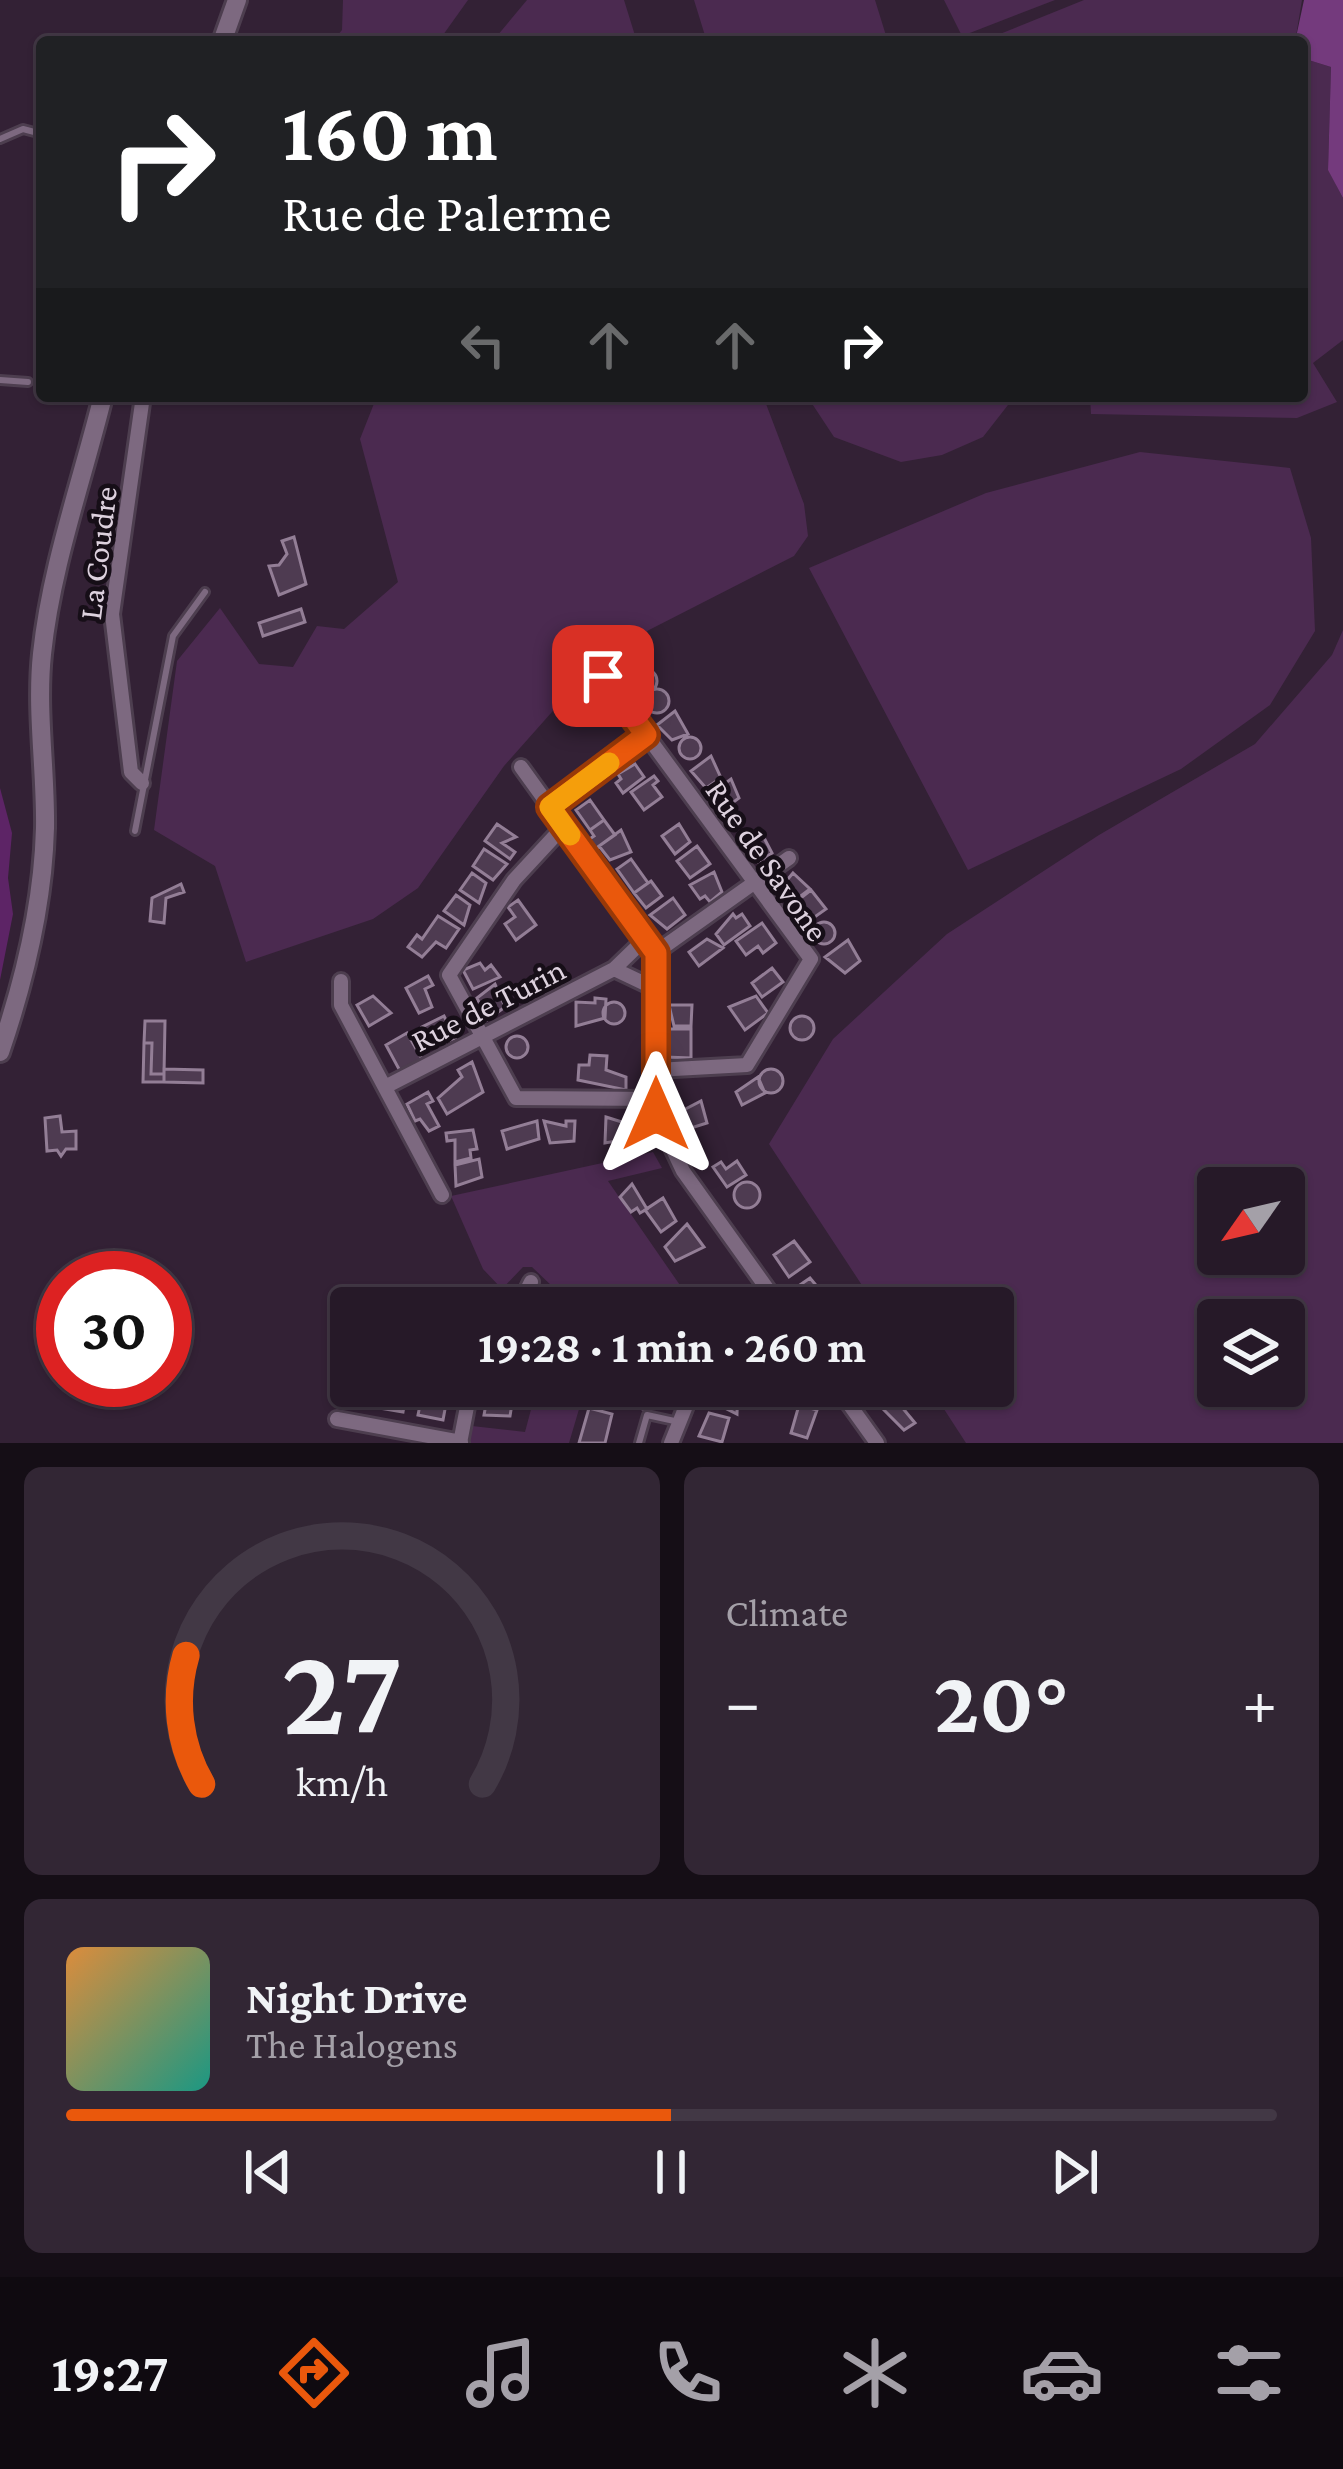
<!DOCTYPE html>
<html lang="en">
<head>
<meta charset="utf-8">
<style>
	body { margin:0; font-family:"Crimson Pro",serif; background:#322634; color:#f1f3f6; height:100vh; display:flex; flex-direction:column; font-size:45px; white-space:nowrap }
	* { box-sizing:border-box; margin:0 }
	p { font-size:39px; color:#a4a0a8 }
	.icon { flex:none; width:66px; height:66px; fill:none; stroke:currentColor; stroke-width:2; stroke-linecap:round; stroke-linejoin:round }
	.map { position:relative; height:1443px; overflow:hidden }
	.details { display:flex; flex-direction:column; gap:24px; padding:24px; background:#150e16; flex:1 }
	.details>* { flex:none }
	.guide { position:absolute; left:36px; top:36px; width:1272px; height:366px; border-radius:12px; box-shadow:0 3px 9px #0004,0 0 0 3px #423845; background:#202124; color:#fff; overflow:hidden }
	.needle { width:78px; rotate:236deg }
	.controls { position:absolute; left:1197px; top:1167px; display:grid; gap:24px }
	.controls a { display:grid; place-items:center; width:108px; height:108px; border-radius:12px; background:#261928; box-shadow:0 3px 9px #0004,0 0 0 3px #423845; font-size:60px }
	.speed { position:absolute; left:36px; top:1251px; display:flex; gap:24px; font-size:60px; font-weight:700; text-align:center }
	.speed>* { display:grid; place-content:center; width:156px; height:156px; border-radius:50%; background:#261928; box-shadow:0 3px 9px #0004,0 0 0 3px #423845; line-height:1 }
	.speed .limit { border:18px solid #d22; background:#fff; color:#111 }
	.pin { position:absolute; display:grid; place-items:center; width:102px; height:102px; color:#fff; margin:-51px; border-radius:24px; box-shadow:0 6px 18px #0006 }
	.me { position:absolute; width:132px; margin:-66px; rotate:0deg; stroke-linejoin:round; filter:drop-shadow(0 0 9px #0008) }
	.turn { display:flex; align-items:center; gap:42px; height:252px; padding:0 48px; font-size:54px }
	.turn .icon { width:156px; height:156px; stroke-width:2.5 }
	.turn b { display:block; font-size:84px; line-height:102px }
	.lanes { display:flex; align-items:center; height:114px; padding:0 48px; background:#0003; justify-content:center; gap:60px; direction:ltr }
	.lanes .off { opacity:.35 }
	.big { font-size:90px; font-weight:700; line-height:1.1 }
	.details .tile { flex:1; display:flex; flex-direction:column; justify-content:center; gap:18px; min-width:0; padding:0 42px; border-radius:18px; background:#322634 }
	.details .dial { align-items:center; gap:0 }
	.dial svg { height:312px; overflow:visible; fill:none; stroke:#423845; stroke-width:7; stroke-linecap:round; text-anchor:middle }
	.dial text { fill:#f1f3f6; stroke:none }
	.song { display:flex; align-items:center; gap:36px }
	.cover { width:144px; height:144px; border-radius:18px; background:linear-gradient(135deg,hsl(30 70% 55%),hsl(170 70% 35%)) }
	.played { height:12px; border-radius:6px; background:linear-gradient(90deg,#ea580c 50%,#423845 50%) }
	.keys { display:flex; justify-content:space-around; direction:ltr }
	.heat { display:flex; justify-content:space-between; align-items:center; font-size:66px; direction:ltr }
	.details .tiles { flex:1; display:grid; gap:24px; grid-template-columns:1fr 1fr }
	.tile:last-child { grid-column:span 2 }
	.trip { position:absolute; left:330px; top:1287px; width:684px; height:120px; border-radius:12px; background:#261928; box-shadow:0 3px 9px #0004,0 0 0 3px #423845; font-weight:700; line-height:120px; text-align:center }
	.dock { display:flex; height:192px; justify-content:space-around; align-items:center; background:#0f0a10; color:#a4a0a8 }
	.dock .icon { width:84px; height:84px }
	.dock .current { color:#ea580c }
	.dock b { font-size:54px; color:#f1f3f6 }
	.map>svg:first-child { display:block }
	.green { fill:#4b2a50; fill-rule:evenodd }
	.forest { fill:#743a7d }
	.water { fill:#5d2466 }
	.building { fill:#4e3b51; stroke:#937e96; stroke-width:3 }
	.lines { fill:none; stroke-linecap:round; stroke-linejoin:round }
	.lane-casing { stroke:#4d3e4f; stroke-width:12 }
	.street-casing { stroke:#4d3e4f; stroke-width:20 }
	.secondary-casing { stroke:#4d3e4f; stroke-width:24 }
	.lane { stroke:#7d6980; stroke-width:6 }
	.street { stroke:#7d6980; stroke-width:14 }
	.secondary { stroke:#7d6980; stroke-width:18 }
	.route-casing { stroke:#983908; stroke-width:30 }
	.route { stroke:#ea580c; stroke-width:21 }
	.slow { stroke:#f59e0b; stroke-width:21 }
	.labels { text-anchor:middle; stroke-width:9; stroke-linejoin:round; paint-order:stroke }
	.street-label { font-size:33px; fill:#ddd1de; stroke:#160e17 }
</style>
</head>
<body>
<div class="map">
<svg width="1343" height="1443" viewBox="0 0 1343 1443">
	<rect width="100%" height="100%" fill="#332135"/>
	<path class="green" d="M343 0H468L438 42H332L342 30Z
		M527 0H624L637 42H492Z
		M694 0H875L888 42H707Z
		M944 0H1055L962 36Z
		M1084 0H1302L1295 42H980Z
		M1302 58 1331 67 1328 169 1343 198V340L1313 363 1337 402 1297 418 1091 414 1090 396H1302Z
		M377 396H763L804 504 808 536 794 556 649 630 583 677 504 766 418 888 373 919 246 962 215 866 154 830 177 661 220 608 259 664 293 667 317 626 344 629 398 582 360 439Z
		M807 396H1015L983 437 942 455 901 462 834 437Z
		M1140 452 1290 468 1311 538 1315 631 1270 705 1181 769 968 870 809 568 986 493Z
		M1343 630V1443H966L929 1386H993V1308H877L769 1144 833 1039 947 934 1099 835 1255 744 1332 655ZM1218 1188H1284V1254H1218ZM1218 1320H1284V1386H1218Z
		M653 1152 662 1168 608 1181 684 1291 660 1308H575L532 1267H523L502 1289 483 1269 451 1196Z
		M550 1386 582 1399 569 1443H467L472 1426 525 1432 533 1402Z"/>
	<path class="forest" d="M1304 0H1343V198L1328 170 1331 67 1302 58V42H1295Z"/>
	<path class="water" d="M0 788 12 833 8 878 13 914 0 980Z"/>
	<path class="building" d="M294 537 306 584 279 595 269 566 279 565 287 554 282 541Z
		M301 609 305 622 263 636 259 623Z
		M633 681a12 12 0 1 1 24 0a12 12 0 1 1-24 0Z
		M645 701a12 12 0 1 1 24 0a12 12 0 1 1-24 0Z
		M675 711 688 734 672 740 657 725Z
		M679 748a11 11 0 1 1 22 0a11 11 0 1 1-22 0Z
		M711 756 721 778 706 788 691 771Z
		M635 764 644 777 623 793 616 783 621 779 618 774Z
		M654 776 658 781 653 785 662 797 644 810 631 792Z
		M731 779 739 798 724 809 709 795Z
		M590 800 604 820 590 830 576 810Z
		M604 820 615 835 595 849 588 840 594 836 590 830Z
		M497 824 516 837 502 843 515 852 510 859 485 841Z
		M679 824 690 842 675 854 662 836Z
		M621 830 631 852 610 860 599 846Z
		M761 832 772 853 758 862 745 844Z
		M697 846 710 864 690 878 677 861Z
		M484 849 507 864 493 880 473 866Z
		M631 859 648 883 634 893 617 869Z
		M714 872 722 892 710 902 705 896 700 899 690 885Z
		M472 873 486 883 479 903 460 890Z
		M793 873 810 889 789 905 782 886Z
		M651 881 662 896 646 908 634 893Z
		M181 884 184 892 166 898 164 923 150 921 152 898Z
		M811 890 826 909 809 921 804 914 798 920 788 908Z
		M456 895 470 905 464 925 444 911Z
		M673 898 685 915 667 929 650 915Z
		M518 900 536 925 516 940 505 924 515 917 508 907Z
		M733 914 736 918 742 914 750 926 724 945 716 934Z
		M438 916 459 929 446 948 436 942 422 957 408 947 417 935 422 939Z
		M813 933a11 11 0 1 1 22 0a11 11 0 1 1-22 0Z
		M762 923 776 943 763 953 758 946 746 955 736 941Z
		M707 939 723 948 699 966 689 952Z
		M848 940 860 961 845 973 825 957Z
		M480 963 485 970 491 965 500 977 473 989 463 970Z
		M772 968 783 982 762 997 752 983Z
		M428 976 433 985 425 989 432 1007 419 1013 406 988Z
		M495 984 505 1007 487 1020 477 998Z
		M373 996 391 1013 369 1026 357 1005Z
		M756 996 768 1013 745 1030 729 1007Z
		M595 998 606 999 605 1018 576 1026V1002L595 1003Z
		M603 1013a11 11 0 1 1 22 0a11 11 0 1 1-22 0Z
		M669 1005H692L691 1026H674Z
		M444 1016 455 1038 446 1042 442 1035 430 1043 422 1027Z
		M790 1028a12 12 0 1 1 24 0a12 12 0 1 1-24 0Z
		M145 1021H165L164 1074H151L152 1043H144Z
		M668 1029H691V1058L665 1057Z
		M407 1033 422 1059 400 1071 386 1045Z
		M506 1047a11 11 0 1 1 22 0a11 11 0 1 1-22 0Z
		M144 1043H152L151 1074H164V1082H143Z
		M590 1055 607 1056 606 1070 626 1077V1090L578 1080 579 1065H589Z
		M472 1062 483 1092 447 1114 438 1098 462 1077 458 1070Z
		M164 1069 203 1070V1083L164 1082Z
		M759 1081a12 12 0 1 1 24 0a12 12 0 1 1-24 0Z
		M758 1077 765 1093 742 1105 736 1092Z
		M428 1092 433 1101 427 1104 439 1126 429 1131 420 1119 415 1121 407 1104Z
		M701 1101 707 1123 691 1128 678 1113Z
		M60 1116 62 1132 76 1131V1149H66L61 1156 57 1150 47 1151 45 1118Z
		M606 1117 625 1123 628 1139 605 1143Z
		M537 1121 539 1139 507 1149 502 1131Z
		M544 1121 566 1126V1121H575L574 1141 550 1143Z
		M473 1130 477 1149 470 1150 471 1158 455 1162V1140L447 1141 446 1133Z
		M479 1159 482 1177 456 1186 455 1165Z
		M737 1161 746 1175 727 1187 713 1167 721 1162 726 1169Z
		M734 1195a13 13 0 1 1 26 0a13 13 0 1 1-26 0Z
		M632 1184 647 1209 640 1213 637 1208 631 1212 620 1197Z
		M663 1198 676 1221 661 1232 645 1210Z
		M687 1224 704 1247 675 1261 665 1247Z
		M794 1241 810 1262 789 1277 774 1255Z
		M810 1278 829 1301 819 1308 797 1287Z
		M368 1386 407 1389 403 1412 355 1404Z
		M622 1386 655 1393 650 1411 617 1402Z
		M721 1386H738L737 1414 713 1402Z
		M438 1392 448 1393 443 1420 418 1415 421 1400 437 1398Z
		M488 1393 513 1398 510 1416 484 1415Z
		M896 1400 915 1423 904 1430 883 1409Z
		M799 1405 817 1410 807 1438 791 1433Z
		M589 1408 612 1414 605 1443H579Z
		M709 1413 729 1418 722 1442 699 1436Z"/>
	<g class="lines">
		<g class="lane-casing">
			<path id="lane" d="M0 139 23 129 42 134
				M0 380 28 382
				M135 831 173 636 205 592
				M639 1443 647 1415 679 1422"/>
		</g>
		<g class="street-casing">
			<path id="street" d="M603 676 811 959 747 1065 656 1070
				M521 767 655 953 656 1114 683 1171 781 1308
				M142 783 131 772 112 614 143 396
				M550 807 646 735
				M564 826 514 880 449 975 516 1098 656 1099
				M655 953 789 858
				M614 969 656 989
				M341 981V1005L442 1195
				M385 1087 614 969 644 940
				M518 1308 531 1282
				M757 1308 773 1297
				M836 1386 877 1443
				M337 1419 461 1442
				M460 1443 471 1386
				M671 1443 694 1386"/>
		</g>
		<g class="secondary-casing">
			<path id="secondary" d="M222 42 237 0
				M0 1052C25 979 43 905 45 828 46 771 36 711 42 654 51 567 82 481 103 396"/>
		</g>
		<use href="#lane" class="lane"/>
		<use href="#street" class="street"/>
		<use href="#secondary" class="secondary"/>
	</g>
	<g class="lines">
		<g class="route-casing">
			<path id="route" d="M603 676 646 735 550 807 656 953V1114"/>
		</g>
		<use href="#route" class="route"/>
		<path class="slow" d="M570 835 550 807 609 763"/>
	</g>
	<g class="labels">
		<g class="street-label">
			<text transform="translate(97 553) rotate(-83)" y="12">La Coudre</text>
			<text transform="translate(768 860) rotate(55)" y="12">Rue de Savone</text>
			<text transform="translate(488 1004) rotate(-27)" y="12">Rue de Turin</text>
		</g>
	</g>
</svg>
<div class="controls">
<a><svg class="needle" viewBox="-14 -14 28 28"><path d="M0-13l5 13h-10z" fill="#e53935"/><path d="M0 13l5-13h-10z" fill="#a4a0a8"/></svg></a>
<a><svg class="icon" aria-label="layers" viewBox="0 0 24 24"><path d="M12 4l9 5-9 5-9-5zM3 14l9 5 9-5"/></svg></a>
</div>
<div class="speed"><div class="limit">30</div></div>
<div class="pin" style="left:603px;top:676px;background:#d93025"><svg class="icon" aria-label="arrive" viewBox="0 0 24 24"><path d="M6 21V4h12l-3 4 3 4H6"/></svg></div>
<svg class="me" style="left:656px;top:1114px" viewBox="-20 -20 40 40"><path d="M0-17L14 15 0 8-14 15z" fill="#ea580c" stroke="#fff" stroke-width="4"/></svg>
<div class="trip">19:28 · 1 min · 260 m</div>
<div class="guide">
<div class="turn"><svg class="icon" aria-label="right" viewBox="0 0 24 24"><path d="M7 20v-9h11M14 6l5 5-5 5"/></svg><div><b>160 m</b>Rue de Palerme</div></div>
<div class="lanes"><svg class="icon off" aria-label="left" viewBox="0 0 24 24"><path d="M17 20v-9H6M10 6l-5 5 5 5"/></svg><svg class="icon off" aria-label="ahead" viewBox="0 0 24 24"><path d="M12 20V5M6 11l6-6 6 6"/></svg><svg class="icon off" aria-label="ahead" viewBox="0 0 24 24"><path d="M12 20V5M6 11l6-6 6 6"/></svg><svg class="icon" aria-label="right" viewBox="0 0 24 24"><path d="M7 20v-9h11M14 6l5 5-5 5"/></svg></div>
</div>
</div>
<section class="details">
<div class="tiles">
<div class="tile dial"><svg viewBox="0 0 100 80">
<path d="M14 69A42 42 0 1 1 86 69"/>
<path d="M14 69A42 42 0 0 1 10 36" stroke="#ea580c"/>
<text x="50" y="56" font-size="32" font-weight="700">27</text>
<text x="50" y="72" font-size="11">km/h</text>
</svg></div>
<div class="tile"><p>Climate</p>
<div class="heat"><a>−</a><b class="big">20°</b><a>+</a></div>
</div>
<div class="tile">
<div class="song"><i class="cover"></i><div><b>Night Drive</b><p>The Halogens</p></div></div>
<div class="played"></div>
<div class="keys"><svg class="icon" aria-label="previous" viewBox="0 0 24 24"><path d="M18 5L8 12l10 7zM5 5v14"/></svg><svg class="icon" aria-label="pause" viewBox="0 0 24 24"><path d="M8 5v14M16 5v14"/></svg><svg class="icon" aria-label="next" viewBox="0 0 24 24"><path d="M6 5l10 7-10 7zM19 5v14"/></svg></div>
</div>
</div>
</section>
<nav class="dock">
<b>19:27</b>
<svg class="icon current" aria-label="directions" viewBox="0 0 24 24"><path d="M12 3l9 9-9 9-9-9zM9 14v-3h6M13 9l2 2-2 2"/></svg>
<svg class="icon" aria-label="music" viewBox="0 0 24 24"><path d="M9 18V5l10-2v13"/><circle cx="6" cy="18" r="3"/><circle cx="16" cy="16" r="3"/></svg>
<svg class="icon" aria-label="phone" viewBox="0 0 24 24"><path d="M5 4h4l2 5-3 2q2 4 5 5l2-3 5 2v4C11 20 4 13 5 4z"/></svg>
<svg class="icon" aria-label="climate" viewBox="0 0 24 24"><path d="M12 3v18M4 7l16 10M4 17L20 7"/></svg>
<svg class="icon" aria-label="car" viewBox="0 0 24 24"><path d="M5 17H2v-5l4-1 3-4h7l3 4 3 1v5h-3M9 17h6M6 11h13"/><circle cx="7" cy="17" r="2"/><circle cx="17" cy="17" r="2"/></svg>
<svg class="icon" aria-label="filters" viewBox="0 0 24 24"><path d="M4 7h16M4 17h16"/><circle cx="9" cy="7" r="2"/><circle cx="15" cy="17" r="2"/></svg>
</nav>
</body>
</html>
